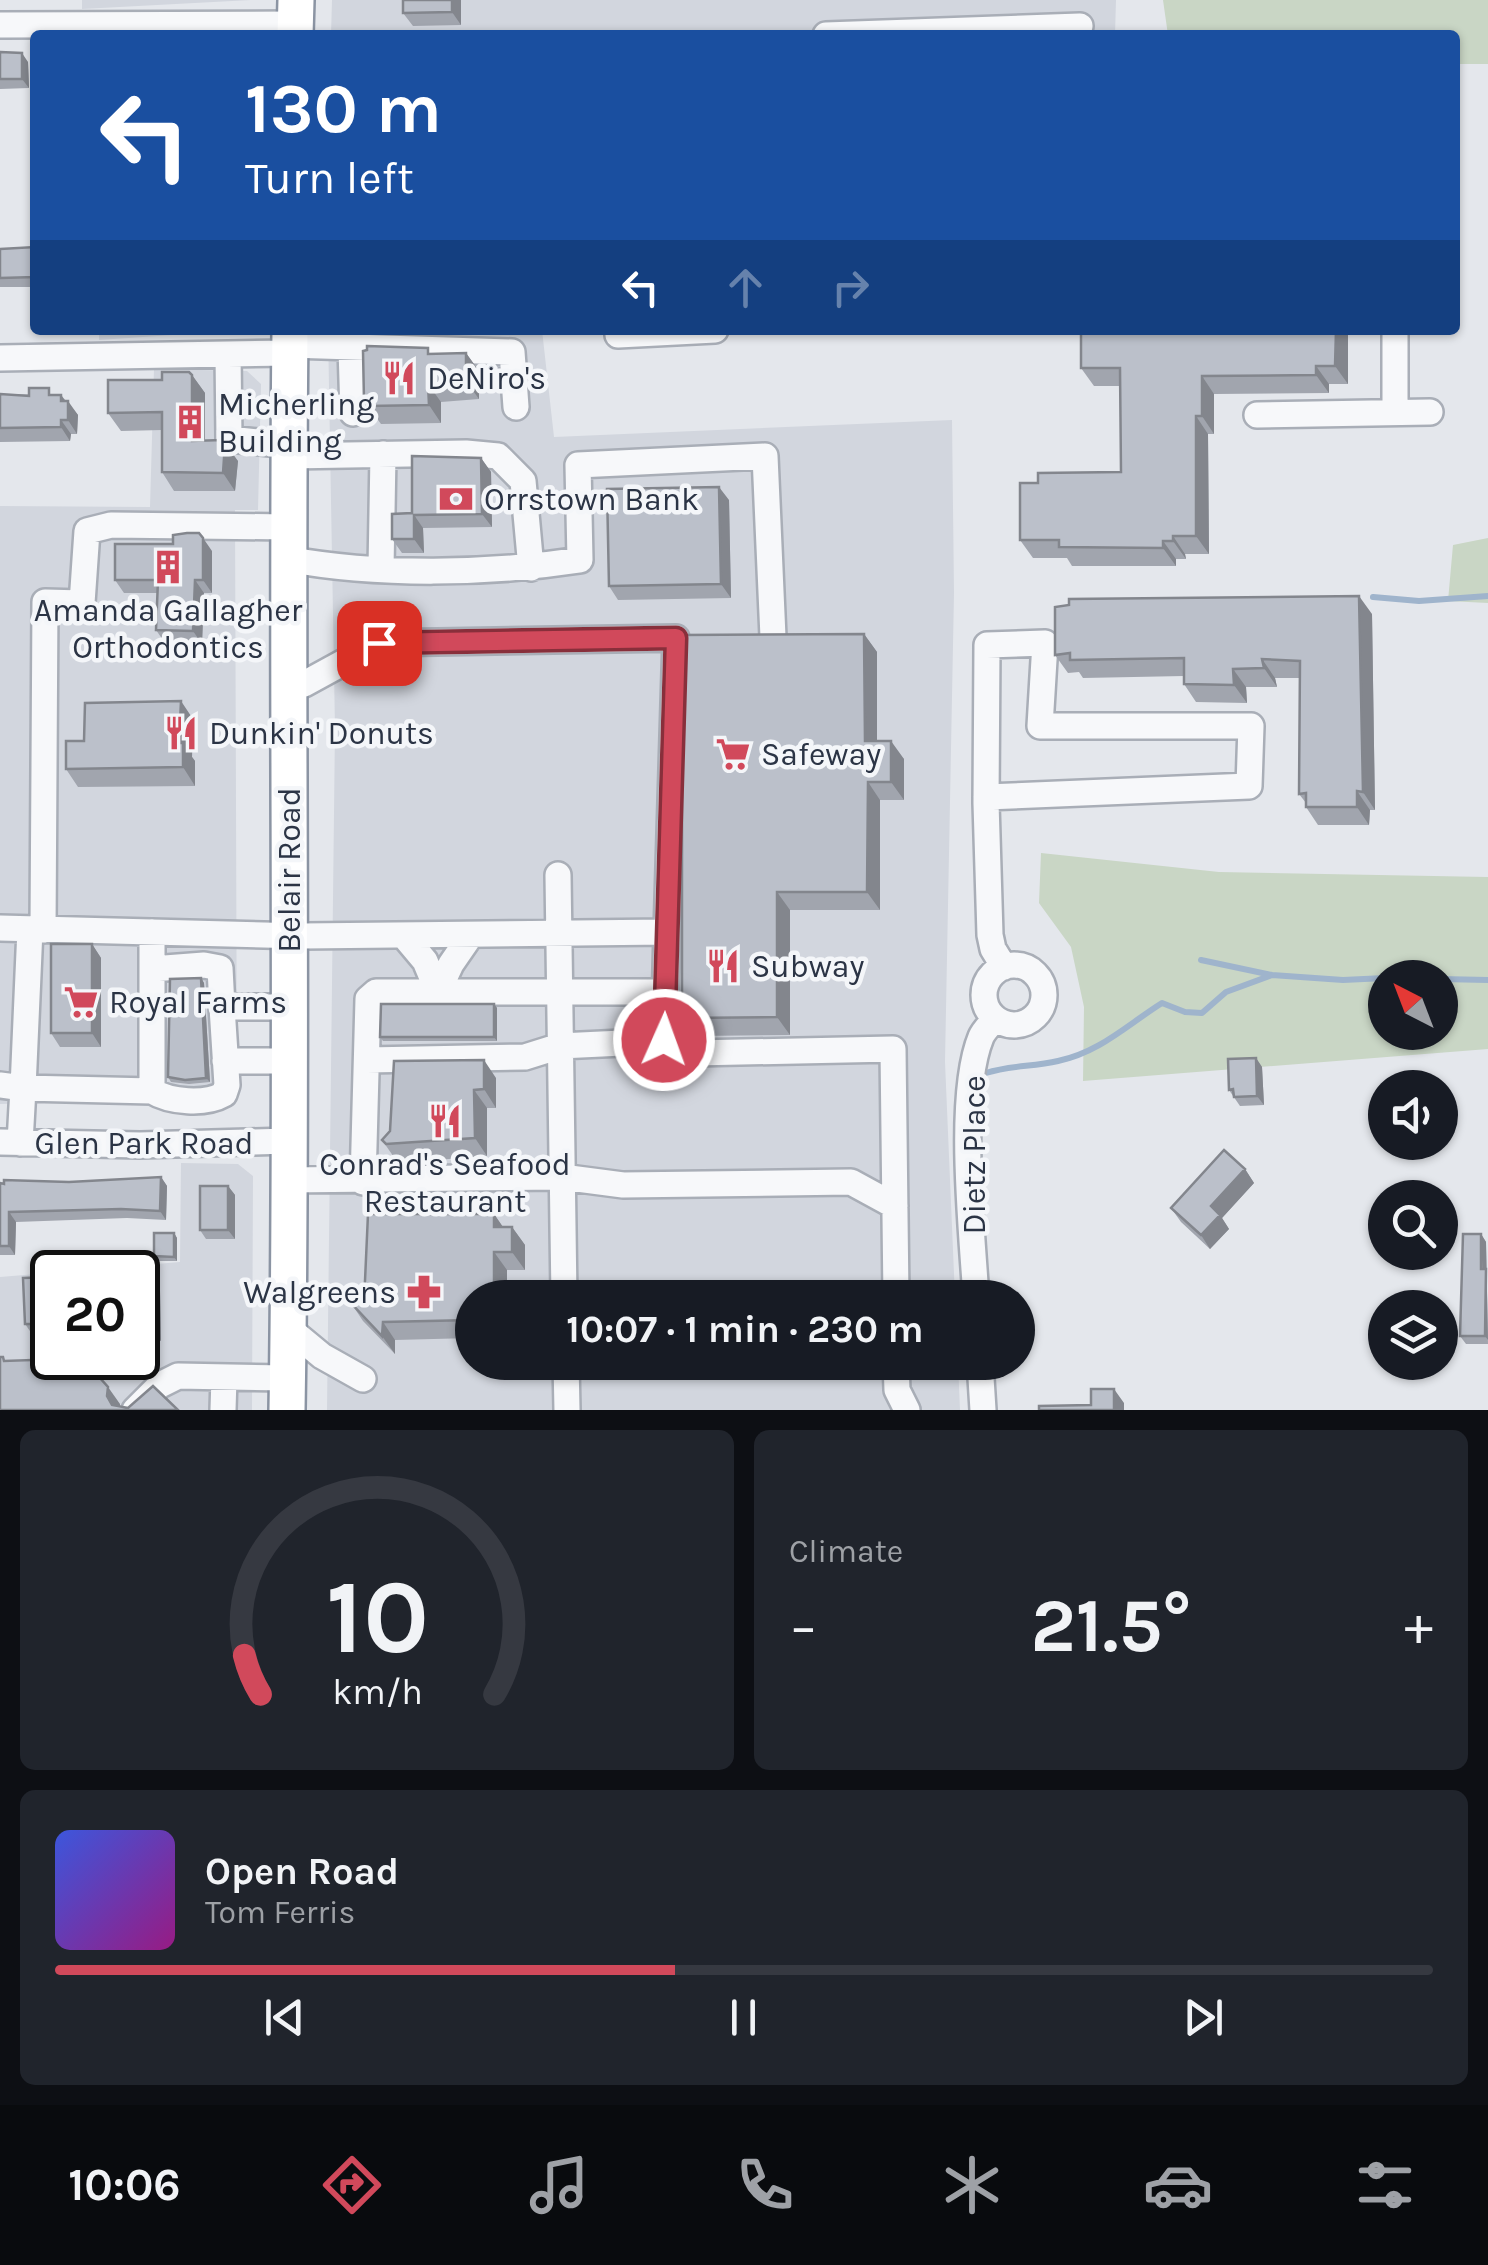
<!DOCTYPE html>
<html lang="en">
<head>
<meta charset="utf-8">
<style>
	body { margin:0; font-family:Karla,sans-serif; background:#20242c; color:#f1f3f6; height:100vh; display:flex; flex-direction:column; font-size:38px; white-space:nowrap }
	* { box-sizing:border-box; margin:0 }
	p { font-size:32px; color:#9ea1a6 }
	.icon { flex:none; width:55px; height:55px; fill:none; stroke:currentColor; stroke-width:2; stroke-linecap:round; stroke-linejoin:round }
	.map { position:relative; height:1410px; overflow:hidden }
	.side { display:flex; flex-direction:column; gap:20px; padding:20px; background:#0d0f14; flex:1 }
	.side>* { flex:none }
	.hud { position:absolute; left:30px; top:30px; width:1430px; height:305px; border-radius:10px; box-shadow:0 2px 8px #0004; background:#1a4fa0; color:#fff; overflow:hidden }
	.needle { width:65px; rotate:318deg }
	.fabs { position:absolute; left:1368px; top:960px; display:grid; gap:20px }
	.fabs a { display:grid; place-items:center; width:90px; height:90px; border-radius:50%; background:#171b24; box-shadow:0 2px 8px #0004; font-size:50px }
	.speed { position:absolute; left:30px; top:1250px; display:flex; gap:20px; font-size:50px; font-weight:700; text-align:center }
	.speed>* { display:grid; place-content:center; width:130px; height:130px; border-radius:50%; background:#171b24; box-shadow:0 2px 8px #0004; line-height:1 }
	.speed .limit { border:5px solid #111; border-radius:15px; background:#fff; color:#111 }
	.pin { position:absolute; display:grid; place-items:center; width:85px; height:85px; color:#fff; margin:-42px; border-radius:20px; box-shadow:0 5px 15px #0006 }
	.me { position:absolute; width:110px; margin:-55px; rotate:2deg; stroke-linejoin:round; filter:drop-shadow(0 0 8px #0008) }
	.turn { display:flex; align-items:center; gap:35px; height:210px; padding:0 50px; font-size:45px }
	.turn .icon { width:130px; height:130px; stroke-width:2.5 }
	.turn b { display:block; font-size:70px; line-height:85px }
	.lanes { display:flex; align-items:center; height:95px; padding:0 50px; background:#0003; justify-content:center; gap:50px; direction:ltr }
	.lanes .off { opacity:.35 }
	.big { font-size:75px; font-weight:700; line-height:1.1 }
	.side .widget { flex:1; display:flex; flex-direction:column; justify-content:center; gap:15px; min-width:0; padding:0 35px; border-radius:15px; background:#20242c }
	.side .dial { align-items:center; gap:0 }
	.dial svg { height:260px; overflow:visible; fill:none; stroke:#363941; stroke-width:7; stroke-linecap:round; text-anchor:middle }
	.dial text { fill:#f1f3f6; stroke:none }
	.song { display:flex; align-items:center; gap:30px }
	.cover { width:120px; height:120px; border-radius:15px; background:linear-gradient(135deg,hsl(230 70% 55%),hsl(310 70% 35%)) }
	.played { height:10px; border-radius:5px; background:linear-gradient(90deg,#d1495b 45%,#363941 45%) }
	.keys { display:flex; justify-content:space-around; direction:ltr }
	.heat { display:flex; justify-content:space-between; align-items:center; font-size:55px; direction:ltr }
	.side .tiles { flex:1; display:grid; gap:20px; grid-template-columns:1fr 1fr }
	.widget:last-child { grid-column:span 2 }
	.trip { position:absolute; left:455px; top:1280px; width:580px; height:100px; border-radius:50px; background:#171b24; box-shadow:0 2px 8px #0004; font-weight:700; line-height:100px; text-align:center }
	.menu { display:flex; height:160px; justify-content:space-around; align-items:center; background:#090b0e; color:#9ea1a6 }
	.menu .icon { width:70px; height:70px }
	.menu .on { color:#d1495b }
	.menu b { font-size:45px; color:#f1f3f6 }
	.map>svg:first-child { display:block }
	.built { fill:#d2d6de; fill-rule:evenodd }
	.green { fill:#c9d6c5; fill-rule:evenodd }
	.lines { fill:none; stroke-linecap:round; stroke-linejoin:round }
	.stream { stroke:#9fb4cc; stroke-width:6 }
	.minor-casing { stroke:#a9aeb7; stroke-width:30 }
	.highway-casing { stroke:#8b94a3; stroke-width:40 }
	.minor { stroke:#f7f8fa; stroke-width:25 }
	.highway { stroke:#fff; stroke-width:35 }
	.wall { fill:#a1a5ae }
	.shaded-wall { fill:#83868d }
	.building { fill:#bbc0ca; stroke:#83868d; stroke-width:2.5 }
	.route-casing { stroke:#882f3b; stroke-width:25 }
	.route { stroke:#d1495b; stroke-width:18 }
	.labels { text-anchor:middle; stroke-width:9; stroke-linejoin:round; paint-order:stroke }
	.poi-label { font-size:32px; fill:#2b3445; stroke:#f4f6f9; text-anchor:start }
	.street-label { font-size:32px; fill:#2b3445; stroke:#f4f6f9 }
</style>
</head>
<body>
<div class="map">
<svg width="1488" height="1410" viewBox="0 0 1488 1410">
	<rect width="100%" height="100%" fill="#e4e7ec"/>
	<path class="built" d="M82 0H251L82 9Z
		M332 0H1116L1115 35H331Z
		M99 330H245L99 340Z
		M328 330H542L554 437 952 420 954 593 945 1062 955 1297 472 1298V1362L958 1363 960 1410H327L335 728Z
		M154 369 247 371 261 384 258 510H235L237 1098 0 1104V506L150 507Z
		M181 1163 238 1164 253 1176 252 1410H0V1277L180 1262ZM52 1272H138V1358H52Z"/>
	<path class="green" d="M1163 0H1488V64H1455V35H1168Z
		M1488 538V603L1448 601 1453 545Z
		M1041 853 1219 872 1488 877V1049L1083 1081 1084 1007 1071 947 1039 903ZM1385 978H1440V1032H1385Z"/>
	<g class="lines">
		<path class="stream" d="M1373 597 1419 601 1488 596
			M1201 960 1272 975 1343 980 1385 978
			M1440 979 1488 980
			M986 1073C1010 1065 1033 1067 1058 1061 1100 1052 1127 1025 1162 1003L1185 1012 1202 1013 1226 992 1272 975"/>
		<g class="minor-casing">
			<path id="minor" d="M0 25 295 24
				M826 35 1080 26
				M618 335 715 330
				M290 345 512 352 516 407
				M351 348 353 413
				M228 354 229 439 289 445
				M0 358 290 353
				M1395 412V330
				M1257 415 1430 412
				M289 456 466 453 498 456 523 481 531 568
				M287 559C378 576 489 574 580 560L578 465 765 456 773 637
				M381 569 383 454
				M304 684 379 643 676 638 667 932
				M986 797 1249 786 1251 726H1040L1045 643 987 645 986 803 990 935 993 949 1004 967
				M558 875 564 1298
				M0 928 303 936 667 932 664 1041 694 1053 893 1049 896 1298
				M43 930 45 602 82 603 87 531 111 525 288 527
				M404 936 425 961 438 992
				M984 995a30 30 0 1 1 60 0a30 30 0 1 1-60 0Z
				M152 969 204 965 220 968 222 1007H288
				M438 992 451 964 471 935
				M367 1060 525 1057 560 1046 664 1041
				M225 1061H288
				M0 1085 23 1088 30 929
				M152 1091C170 1102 205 1105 224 1094L227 1085 222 1007
				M0 1142 140 1145 288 1141
				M20 1143 23 1088 152 1091V932
				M288 1180 562 1177 623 1185 851 1182 895 1206
				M363 1182 368 999 376 992H665
				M976 1298C972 1231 957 1095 981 1037 984 1030 990 1025 995 1019
				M287 1327 322 1356 363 1379
				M566 1362 567 1410
				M896 1362 897 1390 907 1410
				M980 1362 983 1410
				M135 1410 160 1385 178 1376 287 1378
				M223 1410 224 1378"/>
		</g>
		<g class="highway-casing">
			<path id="highway" d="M295 35 296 0
				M287 1410C293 1050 286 690 290 330"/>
		</g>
		<use href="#minor" class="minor"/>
		<use href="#highway" class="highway"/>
	</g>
	<path class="wall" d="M403 0H461V25L413 26 403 13Z
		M0 52 28 62 29 88 0 89Z
		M35 247V287H0V249Z
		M1078 330H1348V384H1329V393L1214 394V434H1208L1209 554H1185L1186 559H1176V566H1072L1067 558H1033L1020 540 1038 483 1121 472 1120 386H1094L1081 368V335Z
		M466 353 479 371V399L441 402V423L381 424 364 401 432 354Z
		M192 375 205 393V440L238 461 235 491H174L162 472V430L121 431 108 413 162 380Z
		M0 394 61 395 78 415 77 434H71L70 441 0 442Z
		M481 458 491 472 492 527 423 528 424 553H402L392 539 412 513Z
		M729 500 731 598 618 600 609 586Z
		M212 551V593H204L202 644 165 643 156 630 157 593H124L115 580Z
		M1372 614 1375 810H1370L1369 825H1318L1306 807V803L1299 794V678H1275L1277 687H1246L1247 703 1196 702 1184 684V676L1083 678 1079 672 1068 673 1055 655Z
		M864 634 877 652V741L904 759V800H880V910H790V1035L695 1036 682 1018Z
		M193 719 192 757 195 761V786L78 787 66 769Z
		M92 944 101 958V1047H60L51 1033Z
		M201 978 204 983 210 1082 189 1084 171 1082 168 1077Z
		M494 1004 497 1008V1041H383L380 1037Z
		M1256 1058 1262 1067 1264 1105 1240 1106 1229 1090Z
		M496 1078V1108H487V1156L398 1163 382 1140Z
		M1245 1169 1254 1183 1222 1218 1229 1229 1210 1249 1181 1222 1171 1208Z
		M161 1177 167 1186 166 1220 127 1218 16 1222 15 1255H0V1183L69 1182Z
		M228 1186 235 1195V1239H206L200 1230Z
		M494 1214 503 1227H512L525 1245V1270H507V1298H472V1338L395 1340V1354L363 1321 351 1303H364Z
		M174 1233 177 1238V1261H157L154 1256Z
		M1481 1234 1486 1242 1488 1344H1466L1460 1336Z
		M148 1274 160 1291 161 1341H138V1275Z
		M52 1277V1341H37L25 1324Z"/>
	<path class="shaded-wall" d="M452 0H461V25L452 12Z
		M22 53 28 62 29 88 22 79Z
		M1336 330H1348V384L1335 366Z
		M466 353 479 371V399L466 381Z
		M1316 366 1329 384V393L1316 375Z
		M192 375 205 393V459L192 441Z
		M1202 376 1214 394V434L1202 416Z
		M428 384 441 402V423L429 405Z
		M61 395 68 405V401L78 415 77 434 68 420 61 401Z
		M1196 416 1208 434 1209 554 1196 536Z
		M61 420 71 434 70 441 61 427Z
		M225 443 238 461 235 491 223 473Z
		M481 458 491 472 492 527 482 514Z
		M719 487 729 500 731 598 721 584Z
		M414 515 423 528 424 553 414 539Z
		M1173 536 1185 554 1186 559 1173 541Z
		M203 538 212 551V593L203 580Z
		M1163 541 1176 559V566L1163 548Z
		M195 580 204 593 202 644 193 631Z
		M1359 596 1372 614 1375 810 1363 792Z
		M864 634 877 652V759L865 741Z
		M1262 659 1275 678 1277 687 1264 668Z
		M1233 669 1246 687 1247 703 1234 685Z
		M181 701 193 719 192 757 195 761V786L183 767 179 743Z
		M891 741 904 759V800L891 782Z
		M868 782 880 800V910L867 892Z
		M1357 791 1370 810 1369 825 1357 807Z
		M777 892 790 910V1035L777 1017Z
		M92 944 101 958V1047L92 1033Z
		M201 978 204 983 210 1082 206 1078Z
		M494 1004 497 1008V1041L494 1037Z
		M1256 1058 1262 1067 1264 1105 1257 1096Z
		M484 1060 496 1078V1108L484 1089Z
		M474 1090 487 1108V1156L475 1138Z
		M1245 1169 1254 1183 1222 1218 1229 1229 1210 1249 1201 1235 1211 1206Z
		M161 1177 167 1186 166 1220 160 1211Z
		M228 1186 235 1195V1239L228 1230Z
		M9 1212 16 1222 15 1255 9 1246Z
		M494 1214 507 1233 494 1227Z
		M512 1227 525 1245V1270L512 1252Z
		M174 1233 177 1238V1261L174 1257Z
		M1481 1234 1486 1242 1488 1340 1485 1336Z
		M494 1252 507 1270V1298H494Z
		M148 1274 160 1291 161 1341 149 1323Z
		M383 1322 395 1340V1354L382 1336Z
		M90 1358 102 1374V1394L90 1377Z
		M108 1387 120 1404V1410H116L107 1396Z
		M1114 1389 1124 1403V1410H1114Z"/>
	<path class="building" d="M403 0H452V12L403 13Z
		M0 52 22 53V79H0Z
		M35 247V277L0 278V249Z
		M1081 330H1336L1335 366H1316V375L1202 376V416H1196V536H1173V541H1163V548L1059 547V540H1020V483H1038V473L1121 472 1120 368H1081Z
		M367 346 428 348V354L466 353V381L428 384 429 405 368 406V401H364L363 351 367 350Z
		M162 372H189L192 375V441L222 440 225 443 223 473 162 472V412L108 413V380H162Z
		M29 388H49V395H61V401H68V420H61V427L0 428V394L29 396Z
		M412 456 481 458 482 514 414 515V539H392V514L412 513Z
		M719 487 721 584 609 586 607 489Z
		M187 533H199L203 538V580H195L193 631 156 630 158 580H115V544H173V535Z
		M1359 596 1363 792 1357 791V807H1306V793L1299 794 1300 661 1262 659 1264 668 1233 669 1234 685 1184 684V658L1070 660V653L1055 655V607L1069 605V599Z
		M864 634 865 741H891V782H868L867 892H777V1017L682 1018V635Z
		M181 701 179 743H183V767L66 769V741H84L85 703Z
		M51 944H92V1033H51Z
		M201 978 206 1078 185 1080 168 1077 170 979Z
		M381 1004H494V1037H380Z
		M1256 1058 1257 1096 1234 1097 1233 1089 1229 1090 1228 1059Z
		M484 1060V1089L474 1090 475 1138 386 1144 382 1140 390 1131 394 1061Z
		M1224 1150 1245 1169 1211 1206 1220 1215 1201 1235 1171 1208Z
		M161 1177 160 1211 121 1209 9 1212V1246H0V1183L4 1184V1180L69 1182Z
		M200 1186H228V1230H200Z
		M368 1214H494V1227H512V1252H494V1298H472V1320L383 1322 382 1336 351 1303H364Z
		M154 1233H174V1257L154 1256Z
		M1463 1234H1481V1269H1486L1485 1336H1460Z
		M148 1274 149 1323H138V1275Z
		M52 1277V1324H25L23 1278Z
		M0 1357H3L4 1361 90 1358V1377H99L108 1387 107 1396 112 1405 128 1408 153 1386 178 1410H0Z
		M1091 1389H1114V1410H1039V1406L1091 1405Z"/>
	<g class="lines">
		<g class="route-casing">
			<path id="route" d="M379 643 676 638 664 1040"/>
		</g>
		<use href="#route" class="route"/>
	</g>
	<defs>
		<g id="restaurant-bare" transform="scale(2.7)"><path d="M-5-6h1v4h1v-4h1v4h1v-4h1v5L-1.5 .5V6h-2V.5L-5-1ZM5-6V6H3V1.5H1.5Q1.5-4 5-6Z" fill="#d1495b" stroke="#f4f6f9" stroke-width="2.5" paint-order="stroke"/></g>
		<g id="building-bare" transform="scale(2.7)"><path d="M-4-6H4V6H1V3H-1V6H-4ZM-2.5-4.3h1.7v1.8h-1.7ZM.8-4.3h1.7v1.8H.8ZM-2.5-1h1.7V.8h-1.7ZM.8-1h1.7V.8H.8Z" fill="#d1495b" stroke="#f4f6f9" stroke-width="2.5" paint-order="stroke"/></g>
		<g id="bank-bare" transform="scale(2.7)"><path d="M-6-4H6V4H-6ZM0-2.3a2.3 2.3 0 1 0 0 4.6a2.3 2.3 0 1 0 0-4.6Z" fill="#d1495b" stroke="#f4f6f9" stroke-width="2.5" paint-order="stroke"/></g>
		<g id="supermarket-bare" transform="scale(2.7)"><path d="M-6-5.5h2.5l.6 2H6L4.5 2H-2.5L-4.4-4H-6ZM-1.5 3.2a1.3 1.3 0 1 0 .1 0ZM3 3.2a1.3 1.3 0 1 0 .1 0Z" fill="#d1495b" stroke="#f4f6f9" stroke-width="2.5" paint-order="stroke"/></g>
		<g id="pharmacy-bare" transform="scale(2.7)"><path d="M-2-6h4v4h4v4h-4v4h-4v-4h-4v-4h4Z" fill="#d1495b" stroke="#f4f6f9" stroke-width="2.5" paint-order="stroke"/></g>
	</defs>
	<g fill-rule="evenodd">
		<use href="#restaurant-bare" x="399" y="378"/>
		<use href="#building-bare" x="190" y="422"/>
		<use href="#bank-bare" x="456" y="499"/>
		<use href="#building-bare" x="168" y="567"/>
		<use href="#restaurant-bare" x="181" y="733"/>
		<use href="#supermarket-bare" x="733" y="754"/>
		<use href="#restaurant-bare" x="723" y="966"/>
		<use href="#supermarket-bare" x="81" y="1002"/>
		<use href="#restaurant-bare" x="445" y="1121"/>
		<use href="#pharmacy-bare" x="424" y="1292"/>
	</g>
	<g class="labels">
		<g class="poi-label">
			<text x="427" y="389">DeNiro's</text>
			<text x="218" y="415">Micherling<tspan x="218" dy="37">Building</tspan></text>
			<text x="484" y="510">Orrstown Bank</text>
			<text x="168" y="621" text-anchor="middle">Amanda Gallagher<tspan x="168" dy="37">Orthodontics</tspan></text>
			<text x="209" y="744">Dunkin' Donuts</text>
			<text x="761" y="765">Safeway</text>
			<text x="751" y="977">Subway</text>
			<text x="109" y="1013">Royal Farms</text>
			<text x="445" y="1175" text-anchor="middle">Conrad's Seafood<tspan x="445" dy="37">Restaurant</tspan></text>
			<text x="396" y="1303" text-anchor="end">Walgreens</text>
		</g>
		<g class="street-label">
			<text transform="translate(289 870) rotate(-90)" y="11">Belair Road</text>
			<text x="144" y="1154">Glen Park Road</text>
			<text transform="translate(974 1155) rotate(-90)" y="11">Dietz Place</text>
		</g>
	</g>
</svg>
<div class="fabs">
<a><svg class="needle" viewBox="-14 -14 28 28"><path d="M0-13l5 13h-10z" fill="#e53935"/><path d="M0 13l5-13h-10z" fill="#9ea1a6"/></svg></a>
<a><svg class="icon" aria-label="sound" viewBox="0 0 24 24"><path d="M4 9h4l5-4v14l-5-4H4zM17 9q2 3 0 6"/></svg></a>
<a><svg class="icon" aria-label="search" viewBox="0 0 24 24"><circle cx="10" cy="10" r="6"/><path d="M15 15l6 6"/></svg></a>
<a><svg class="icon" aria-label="layers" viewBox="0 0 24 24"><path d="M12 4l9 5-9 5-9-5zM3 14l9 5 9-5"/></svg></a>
</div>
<div class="speed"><div class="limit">20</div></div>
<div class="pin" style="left:379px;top:643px;background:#d93025"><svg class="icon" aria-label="arrive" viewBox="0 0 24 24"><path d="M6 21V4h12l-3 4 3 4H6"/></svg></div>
<svg class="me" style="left:664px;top:1040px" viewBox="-20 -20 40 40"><circle r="17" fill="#d1495b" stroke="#fff" stroke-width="3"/><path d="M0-11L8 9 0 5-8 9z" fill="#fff"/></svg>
<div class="trip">10:07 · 1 min · 230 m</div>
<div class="hud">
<div class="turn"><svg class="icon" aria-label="left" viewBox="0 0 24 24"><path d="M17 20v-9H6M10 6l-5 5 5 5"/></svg><div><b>130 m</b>Turn left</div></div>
<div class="lanes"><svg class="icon" aria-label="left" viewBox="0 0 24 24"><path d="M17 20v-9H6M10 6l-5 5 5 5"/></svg><svg class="icon off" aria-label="ahead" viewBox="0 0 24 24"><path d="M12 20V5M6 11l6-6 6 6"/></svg><svg class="icon off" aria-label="right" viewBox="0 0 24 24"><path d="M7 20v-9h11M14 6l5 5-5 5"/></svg></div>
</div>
</div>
<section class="side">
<div class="tiles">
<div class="widget dial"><svg viewBox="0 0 100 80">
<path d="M14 69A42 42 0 1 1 86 69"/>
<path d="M14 69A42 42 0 0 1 9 57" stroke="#d1495b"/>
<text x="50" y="56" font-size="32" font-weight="700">10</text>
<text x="50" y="72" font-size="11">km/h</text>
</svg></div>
<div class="widget"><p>Climate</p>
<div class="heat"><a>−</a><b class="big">21.5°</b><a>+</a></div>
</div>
<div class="widget">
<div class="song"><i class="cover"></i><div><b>Open Road</b><p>Tom Ferris</p></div></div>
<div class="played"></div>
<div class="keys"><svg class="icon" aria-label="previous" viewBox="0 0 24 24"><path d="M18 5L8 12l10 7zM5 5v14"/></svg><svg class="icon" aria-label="pause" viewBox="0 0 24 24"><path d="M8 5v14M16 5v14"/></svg><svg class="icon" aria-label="next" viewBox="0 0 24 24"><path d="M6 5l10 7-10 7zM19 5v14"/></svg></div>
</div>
</div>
</section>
<nav class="menu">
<b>10:06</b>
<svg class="icon on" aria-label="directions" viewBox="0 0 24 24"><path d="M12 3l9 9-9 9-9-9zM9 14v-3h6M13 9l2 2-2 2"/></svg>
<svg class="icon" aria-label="music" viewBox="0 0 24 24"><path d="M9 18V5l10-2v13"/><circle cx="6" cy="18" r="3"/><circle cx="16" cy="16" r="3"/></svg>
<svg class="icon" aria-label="phone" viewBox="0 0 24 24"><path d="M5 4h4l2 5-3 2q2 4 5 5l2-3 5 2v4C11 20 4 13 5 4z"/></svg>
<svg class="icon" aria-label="climate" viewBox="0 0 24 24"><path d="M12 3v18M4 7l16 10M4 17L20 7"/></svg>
<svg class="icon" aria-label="car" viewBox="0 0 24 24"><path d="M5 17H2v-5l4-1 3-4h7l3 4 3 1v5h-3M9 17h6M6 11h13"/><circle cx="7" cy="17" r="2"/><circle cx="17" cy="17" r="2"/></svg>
<svg class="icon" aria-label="filters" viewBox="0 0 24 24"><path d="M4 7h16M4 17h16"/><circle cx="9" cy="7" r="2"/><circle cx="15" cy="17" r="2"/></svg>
</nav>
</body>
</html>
